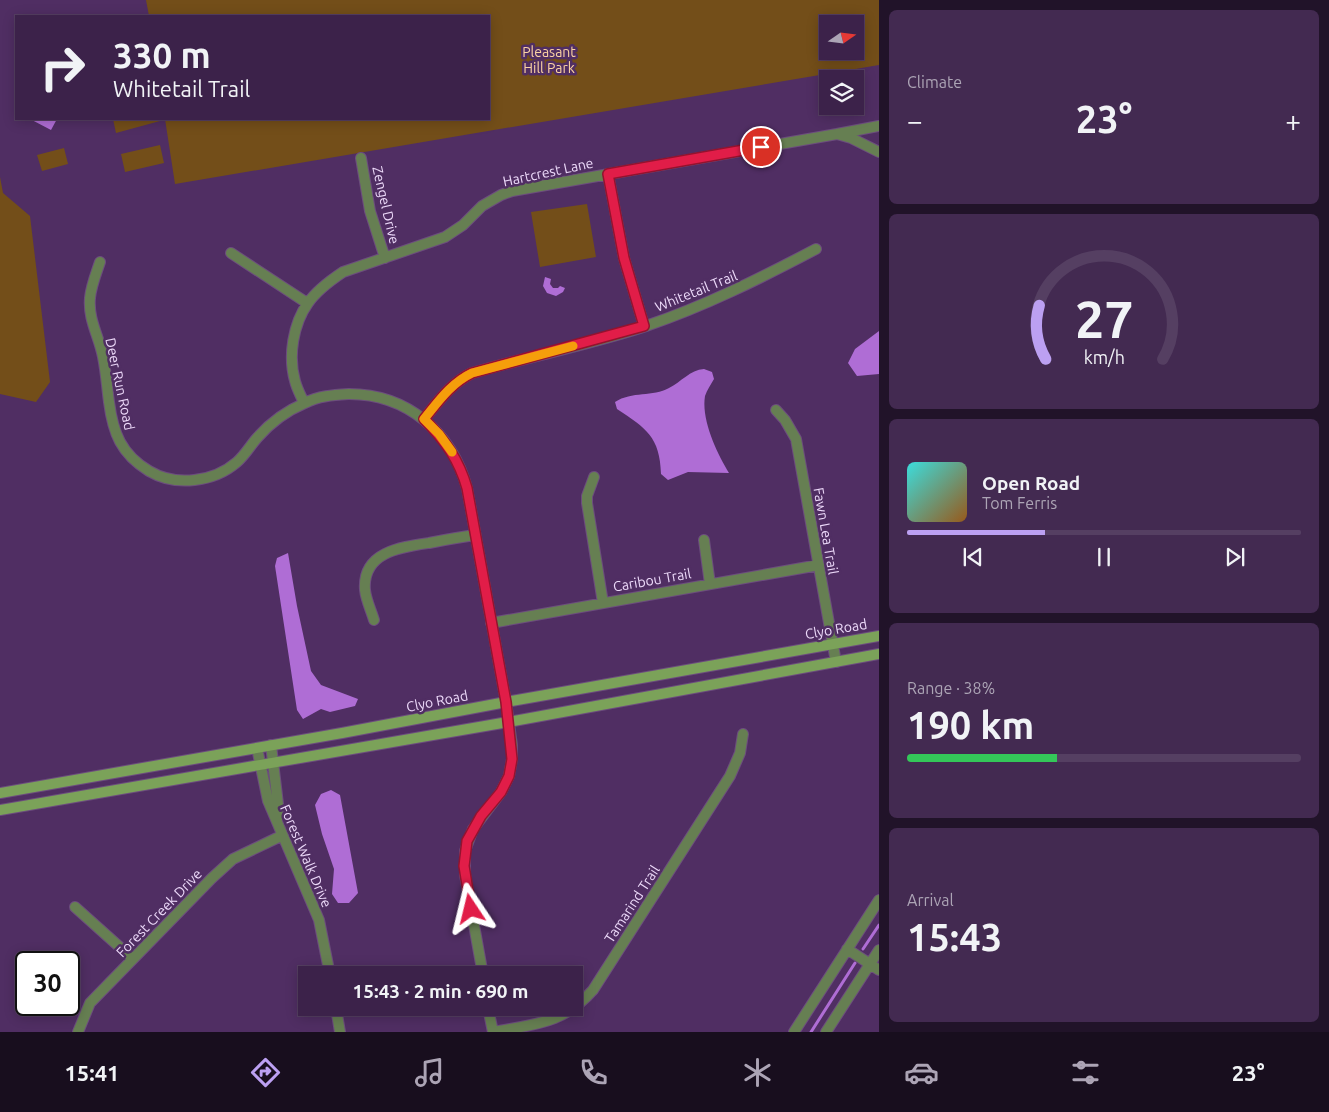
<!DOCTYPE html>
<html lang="en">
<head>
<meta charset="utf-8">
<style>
	body { margin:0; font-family:Ubuntu,sans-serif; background:#432a51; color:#f1f3f6; height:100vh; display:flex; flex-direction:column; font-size:19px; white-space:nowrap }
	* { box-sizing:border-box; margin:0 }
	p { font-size:16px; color:#aca4b5 }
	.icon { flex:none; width:28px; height:28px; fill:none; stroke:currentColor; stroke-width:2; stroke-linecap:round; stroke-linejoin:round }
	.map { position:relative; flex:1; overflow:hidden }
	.details { display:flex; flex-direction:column; gap:10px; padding:10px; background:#211329; width:450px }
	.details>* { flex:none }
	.top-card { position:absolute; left:15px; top:15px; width:475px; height:105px; border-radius:0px; box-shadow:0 2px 12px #0003,0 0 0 1px #553f62; background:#3c224a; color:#f1f3f6; overflow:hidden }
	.needle { width:32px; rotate:76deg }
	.tools { position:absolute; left:819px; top:15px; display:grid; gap:10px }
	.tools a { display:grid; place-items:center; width:45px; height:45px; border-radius:0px; background:#3c224a; box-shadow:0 2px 12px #0003,0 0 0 1px #553f62; font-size:25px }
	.speed { position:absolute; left:15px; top:951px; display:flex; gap:10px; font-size:25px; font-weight:700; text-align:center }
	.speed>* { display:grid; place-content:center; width:65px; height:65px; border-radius:50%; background:#3c224a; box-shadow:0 2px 12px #0003,0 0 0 1px #553f62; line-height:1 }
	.speed .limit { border:2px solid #111; border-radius:8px; background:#fff; color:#111 }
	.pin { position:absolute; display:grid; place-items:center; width:42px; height:42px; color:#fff; margin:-21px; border:2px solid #fff; border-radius:50%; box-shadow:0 1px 5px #0007 }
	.me { position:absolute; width:55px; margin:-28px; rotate:350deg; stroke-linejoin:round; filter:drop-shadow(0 0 4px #0008) }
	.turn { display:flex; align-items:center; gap:18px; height:105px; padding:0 15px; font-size:22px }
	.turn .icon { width:65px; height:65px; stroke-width:2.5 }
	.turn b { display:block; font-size:35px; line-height:42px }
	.big { font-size:38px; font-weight:700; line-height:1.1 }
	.details .tile { flex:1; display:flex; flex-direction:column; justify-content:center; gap:8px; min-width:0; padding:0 18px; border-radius:8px; background:#432a51 }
	.details .dial { align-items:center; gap:0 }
	.dial svg { height:130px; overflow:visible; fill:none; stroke:#553f62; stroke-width:7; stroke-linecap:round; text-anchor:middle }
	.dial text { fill:#f1f3f6; stroke:none }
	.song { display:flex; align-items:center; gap:15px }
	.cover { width:60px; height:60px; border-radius:8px; background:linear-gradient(135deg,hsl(180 70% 55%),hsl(30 70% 35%)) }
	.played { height:5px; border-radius:2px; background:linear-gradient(90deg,#bca0f2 35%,#553f62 35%) }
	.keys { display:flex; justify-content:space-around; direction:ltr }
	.heat { display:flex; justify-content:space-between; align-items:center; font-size:28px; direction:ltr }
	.charge { height:8px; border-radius:4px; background:linear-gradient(90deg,#34c759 38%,#553f62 0) }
	.trip { position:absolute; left:298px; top:966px; width:285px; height:50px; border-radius:0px; background:#3c224a; box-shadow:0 2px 12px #0003,0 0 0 1px #553f62; font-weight:700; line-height:50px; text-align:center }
	.tabs { display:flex; height:80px; justify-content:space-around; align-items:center; background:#180e1e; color:#aca4b5 }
	.tabs .icon { width:35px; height:35px }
	.tabs .current { color:#bca0f2 }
	.tabs b { font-size:22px; color:#f1f3f6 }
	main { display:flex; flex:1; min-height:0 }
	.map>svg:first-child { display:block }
	.green { fill:#734e19; fill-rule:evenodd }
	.water { fill:#af6dd5 }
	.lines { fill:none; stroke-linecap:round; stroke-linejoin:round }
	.stream { stroke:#af6dd5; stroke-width:3 }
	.street-casing { stroke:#6c4d7e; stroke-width:12 }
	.secondary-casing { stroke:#6c4d7e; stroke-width:12 }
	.street { stroke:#667f52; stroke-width:10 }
	.secondary { stroke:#7ba259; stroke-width:10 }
	.route-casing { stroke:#92132f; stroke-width:12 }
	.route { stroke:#e11d48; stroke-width:9 }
	.slow { stroke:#f59e0b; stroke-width:9 }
	.labels { text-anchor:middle; stroke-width:5; stroke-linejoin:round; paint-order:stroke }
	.park-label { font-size:14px; fill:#fbd3a3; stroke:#502e63 }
	.street-label { font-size:14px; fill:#eddafa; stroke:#502e63 }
</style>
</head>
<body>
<main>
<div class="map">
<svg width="879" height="1032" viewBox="0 0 879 1032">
	<rect width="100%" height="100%" fill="#502e63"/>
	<path class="green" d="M146 0H879V65L175 184 165 119H489V16H149ZM828 24H855V51H828Z
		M113 119H160V121L116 133Z
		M160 145 164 163 125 172 121 154Z
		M64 148 68 164 42 171 37 155Z
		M0 177 3 193 30 216 50 382 36 402 0 394Z
		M587 204 596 257 540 267 531 212Z"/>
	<path class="water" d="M30 119H57L51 130Z
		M545 277 551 279 550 284 553 288H558L560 286 565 288 563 292 556 296 547 293 543 286Z
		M879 331V374L857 376 848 363 855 349Z
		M704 369 712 372 714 379C711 384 707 390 705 396 701 420 717 453 729 473L688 472 668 480 661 474C660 437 646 428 617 409L615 402C632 391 653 397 669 388 681 382 690 370 704 369Z
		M288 553 297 606 311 671 321 685 358 699 355 706 330 712 321 709 303 719 297 710 275 566 277 558Z
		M331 790 340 795 358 893 349 903H338L332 894 334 869 322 834 315 805 321 794Z"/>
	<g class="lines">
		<path class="stream" d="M863 949 879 925
			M811 1032 855 963"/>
		<g class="street-casing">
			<path id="street" d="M879 126 837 134 851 138 879 152
				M361 158 370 211 385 258
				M608 174 624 258 644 326
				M231 253 307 303
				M100 262C96 274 91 286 90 298 88 320 99 336 103 357 106 372 107 387 109 402 113 433 121 454 149 471 176 487 214 482 237 462 245 455 250 446 257 438 270 423 286 411 305 403 318 396 334 395 349 394 408 394 452 433 467 488L506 702 512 745V759L509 776 501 792 473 829 465 851V875L483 975
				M304 403C301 396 297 389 295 381 288 356 293 324 308 303 317 290 331 280 343 272L445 237 463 225 482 206 501 195 512 191 837 134
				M776 410 785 420 796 439 836 662
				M424 419C438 402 451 383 472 373 530 356 589 345 646 326 705 306 761 278 816 249
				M594 477 587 496V503L603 603
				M704 540 710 584
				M374 620C371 610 366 600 365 590 362 552 401 547 429 543 444 540 460 537 475 535
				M491 623 819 565
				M271 745 278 804 277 820
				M257 748 268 801 319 920 330 975
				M75 907 133 959
				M847 949 879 970
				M336 1008 340 1032
				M488 1008 493 1032
				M78 1032 90 1003 212 878 233 859 281 836
				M493 1032C535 1024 563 1024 593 990L730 776 740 753 743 734
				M794 1032 879 900
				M826 1032 879 950"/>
		</g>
		<g class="secondary-casing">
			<path id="secondary" d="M0 793 342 733 506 702 879 636
				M0 810 508 722 879 654"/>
		</g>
		<use href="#street" class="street"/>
		<use href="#secondary" class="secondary"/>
	</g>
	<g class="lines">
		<g class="route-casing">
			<path id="route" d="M471 909 464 866 467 841 481 816 501 792 509 776 512 759 506 702 467 488C459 460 445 440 424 419 438 402 451 383 472 373L644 326 624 258 608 174 761 147"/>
		</g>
		<use href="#route" class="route"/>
		<path class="slow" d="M452 452 439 434 424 419C438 402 451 383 472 373L573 346"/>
	</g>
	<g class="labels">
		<g class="park-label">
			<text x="549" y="57">Pleasant<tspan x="549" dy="16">Hill Park</tspan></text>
		</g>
		<g class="street-label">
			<text transform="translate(548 172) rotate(-12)" y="5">Hartcrest Lane</text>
			<text transform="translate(386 205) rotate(77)" y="5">Zengel Drive</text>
			<text transform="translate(696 291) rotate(-22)" y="5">Whitetail Trail</text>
			<text transform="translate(120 384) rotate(78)" y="5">Deer Run Road</text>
			<text transform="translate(826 531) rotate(80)" y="5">Fawn Lea Trail</text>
			<text transform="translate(652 580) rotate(-10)" y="5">Caribou Trail</text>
			<text transform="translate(836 629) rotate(-10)" y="5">Clyo Road</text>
			<text transform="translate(437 701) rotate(-11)" y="5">Clyo Road</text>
			<text transform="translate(306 856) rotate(67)" y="5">Forest Walk Drive</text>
			<text transform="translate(632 904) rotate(-57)" y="5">Tamarind Trail</text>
			<text transform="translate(159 913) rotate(-46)" y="5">Forest Creek Drive</text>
		</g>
	</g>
</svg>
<div class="tools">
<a><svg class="needle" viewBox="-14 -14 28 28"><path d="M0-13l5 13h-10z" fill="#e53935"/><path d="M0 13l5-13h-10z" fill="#aca4b5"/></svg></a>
<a><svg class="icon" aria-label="layers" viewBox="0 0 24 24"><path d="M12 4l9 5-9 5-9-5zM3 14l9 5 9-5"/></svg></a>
</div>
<div class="speed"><div class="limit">30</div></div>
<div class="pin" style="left:761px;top:147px;background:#d93025"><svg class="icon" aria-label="arrive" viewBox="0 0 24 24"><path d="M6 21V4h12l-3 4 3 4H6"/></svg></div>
<svg class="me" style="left:471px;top:909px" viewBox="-20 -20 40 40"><path d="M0-17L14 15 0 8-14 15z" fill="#e11d48" stroke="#fff" stroke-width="4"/></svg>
<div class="trip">15:43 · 2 min · 690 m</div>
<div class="top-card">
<div class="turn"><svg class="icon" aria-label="right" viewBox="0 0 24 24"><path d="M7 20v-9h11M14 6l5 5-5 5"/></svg><div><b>330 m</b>Whitetail Trail</div></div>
</div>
</div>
<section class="details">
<div class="tile"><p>Climate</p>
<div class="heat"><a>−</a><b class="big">23°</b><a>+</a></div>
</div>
<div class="tile dial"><svg viewBox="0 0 100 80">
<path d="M14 69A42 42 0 1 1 86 69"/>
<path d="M14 69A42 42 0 0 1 10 36" stroke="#bca0f2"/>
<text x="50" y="56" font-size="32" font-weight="700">27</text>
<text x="50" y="72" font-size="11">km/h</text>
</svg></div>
<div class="tile">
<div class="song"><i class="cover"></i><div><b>Open Road</b><p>Tom Ferris</p></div></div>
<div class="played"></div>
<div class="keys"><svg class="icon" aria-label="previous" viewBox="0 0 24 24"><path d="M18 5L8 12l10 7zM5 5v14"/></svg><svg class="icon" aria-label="pause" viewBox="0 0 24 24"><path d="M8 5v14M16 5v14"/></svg><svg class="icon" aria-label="next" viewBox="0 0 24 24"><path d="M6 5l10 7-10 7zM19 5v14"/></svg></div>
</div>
<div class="tile"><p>Range · 38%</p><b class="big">190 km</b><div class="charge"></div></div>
<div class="tile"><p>Arrival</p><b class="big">15:43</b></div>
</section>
</main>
<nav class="tabs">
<b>15:41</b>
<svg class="icon current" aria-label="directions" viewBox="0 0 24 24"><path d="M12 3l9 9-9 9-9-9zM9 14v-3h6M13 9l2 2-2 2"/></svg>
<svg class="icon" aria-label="music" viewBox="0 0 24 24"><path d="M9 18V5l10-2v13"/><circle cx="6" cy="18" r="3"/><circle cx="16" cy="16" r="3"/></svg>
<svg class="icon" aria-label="phone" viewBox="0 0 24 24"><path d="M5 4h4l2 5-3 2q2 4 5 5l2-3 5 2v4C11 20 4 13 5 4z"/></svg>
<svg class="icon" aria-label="climate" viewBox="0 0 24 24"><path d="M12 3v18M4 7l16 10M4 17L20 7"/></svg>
<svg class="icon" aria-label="car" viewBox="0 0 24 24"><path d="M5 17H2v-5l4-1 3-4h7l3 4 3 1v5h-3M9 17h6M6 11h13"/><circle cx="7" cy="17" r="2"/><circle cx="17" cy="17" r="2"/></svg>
<svg class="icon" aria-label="filters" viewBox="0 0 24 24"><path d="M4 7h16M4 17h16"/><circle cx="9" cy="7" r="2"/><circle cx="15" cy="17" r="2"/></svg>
<b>23°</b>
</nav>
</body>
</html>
